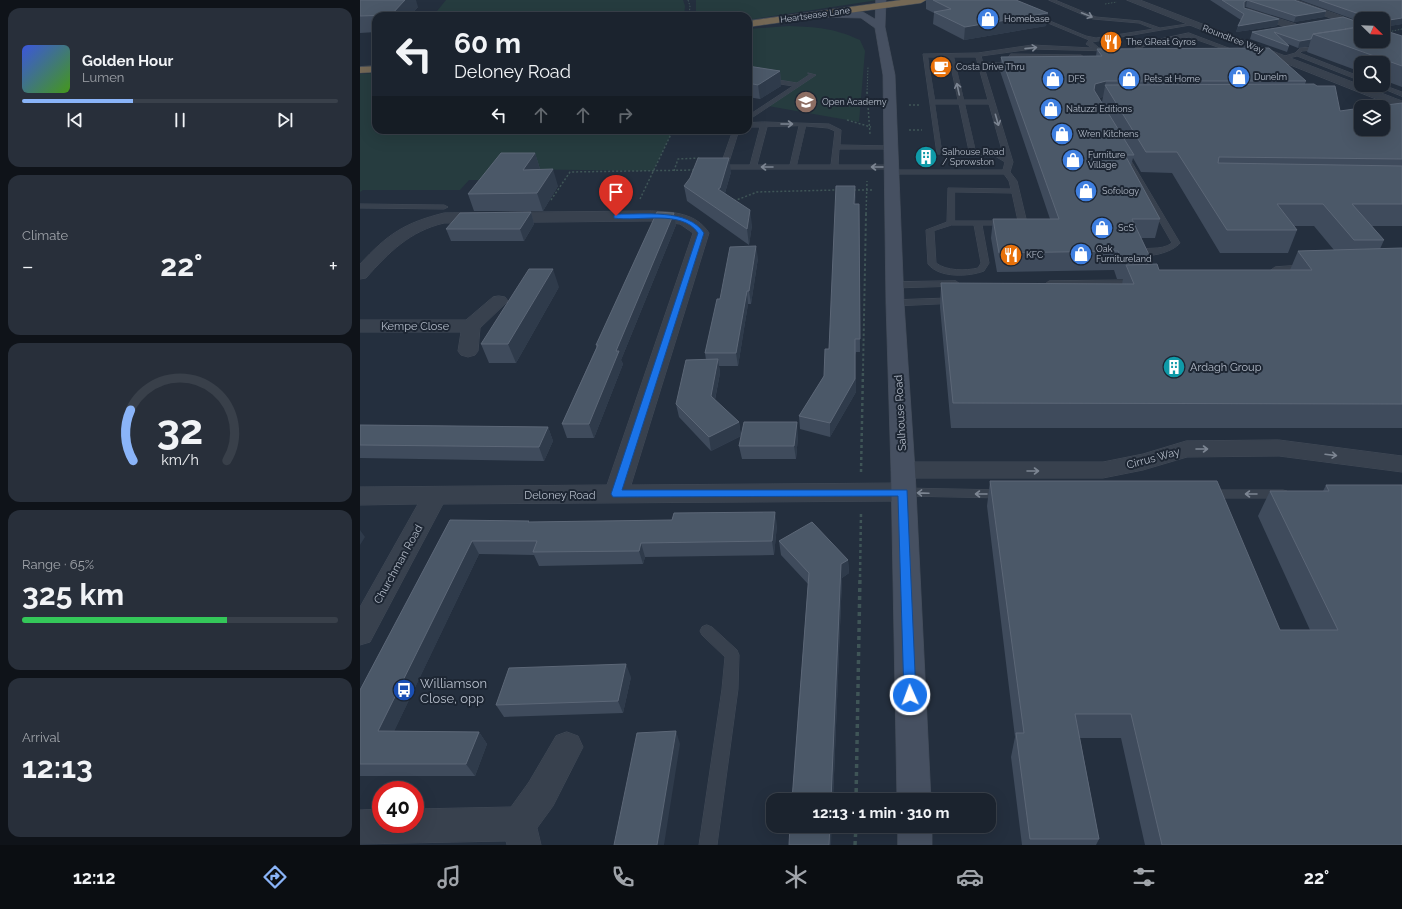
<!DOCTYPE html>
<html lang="en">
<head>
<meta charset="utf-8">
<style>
	body { margin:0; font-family:Raleway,sans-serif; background:#282f3a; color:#f1f3f6; height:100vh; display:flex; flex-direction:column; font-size:15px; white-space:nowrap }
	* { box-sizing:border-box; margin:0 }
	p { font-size:13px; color:#a0a4aa }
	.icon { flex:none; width:22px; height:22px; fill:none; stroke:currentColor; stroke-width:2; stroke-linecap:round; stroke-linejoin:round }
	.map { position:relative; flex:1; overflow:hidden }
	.panel { display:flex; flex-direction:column; gap:8px; padding:8px; background:#0f1319; width:360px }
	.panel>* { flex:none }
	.hud { position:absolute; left:12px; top:12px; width:380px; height:122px; border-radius:12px; box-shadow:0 4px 16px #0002,0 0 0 1px #39404a; background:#1b232e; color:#f1f3f6; overflow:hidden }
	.needle { width:26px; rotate:113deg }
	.tools { position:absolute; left:994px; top:12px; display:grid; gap:8px }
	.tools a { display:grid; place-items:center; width:36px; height:36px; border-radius:8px; background:#1b232e; box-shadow:0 4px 16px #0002,0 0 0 1px #39404a; font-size:20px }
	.speed { position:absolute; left:12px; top:781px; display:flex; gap:8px; font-size:20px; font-weight:700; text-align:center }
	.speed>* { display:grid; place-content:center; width:52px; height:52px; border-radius:50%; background:#1b232e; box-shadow:0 4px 16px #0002,0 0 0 1px #39404a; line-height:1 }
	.speed .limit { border:6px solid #d22; background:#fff; color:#111 }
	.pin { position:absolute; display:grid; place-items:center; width:34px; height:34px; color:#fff; margin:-41px -17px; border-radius:50% 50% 50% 0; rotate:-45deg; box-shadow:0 0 4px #0007 }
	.pin .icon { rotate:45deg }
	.me { position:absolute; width:44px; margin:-22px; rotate:358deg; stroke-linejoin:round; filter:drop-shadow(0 0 3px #0008) }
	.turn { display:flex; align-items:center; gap:14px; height:84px; padding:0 16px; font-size:18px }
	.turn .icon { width:52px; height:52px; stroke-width:2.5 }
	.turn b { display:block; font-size:28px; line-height:34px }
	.lanes { display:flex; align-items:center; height:38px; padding:0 16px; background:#0003; justify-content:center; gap:20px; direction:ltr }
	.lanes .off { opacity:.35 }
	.big { font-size:30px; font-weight:700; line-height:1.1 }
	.panel .widget { flex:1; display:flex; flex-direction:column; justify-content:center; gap:6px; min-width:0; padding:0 14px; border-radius:12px; background:#282f3a }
	.panel .dial { align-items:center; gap:0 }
	.dial svg { height:104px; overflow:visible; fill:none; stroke:#39404a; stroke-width:7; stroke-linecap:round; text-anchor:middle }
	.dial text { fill:#f1f3f6; stroke:none }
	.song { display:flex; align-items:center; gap:12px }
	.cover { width:48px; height:48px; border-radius:6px; background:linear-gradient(135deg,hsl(230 70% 55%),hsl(100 70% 35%)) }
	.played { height:4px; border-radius:2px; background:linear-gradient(90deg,#8ab4f8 35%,#39404a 35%) }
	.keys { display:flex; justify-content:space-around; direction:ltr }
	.heat { display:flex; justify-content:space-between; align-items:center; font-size:22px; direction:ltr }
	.charge { height:6px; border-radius:3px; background:linear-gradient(90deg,#34c759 65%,#39404a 0) }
	.trip { position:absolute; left:406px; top:793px; width:230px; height:40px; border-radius:12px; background:#1b232e; box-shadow:0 4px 16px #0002,0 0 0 1px #39404a; font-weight:700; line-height:40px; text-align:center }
	.menu { display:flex; height:64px; justify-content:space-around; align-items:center; background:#0b0e12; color:#a0a4aa }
	.menu .icon { width:28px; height:28px }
	.menu .on { color:#8ab4f8 }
	.menu b { font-size:18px; color:#f1f3f6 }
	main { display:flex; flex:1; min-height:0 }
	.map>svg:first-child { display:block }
	.green { fill:#263c3f }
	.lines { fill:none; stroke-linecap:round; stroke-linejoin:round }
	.lane-casing { stroke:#414a57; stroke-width:1 }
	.street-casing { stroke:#414a57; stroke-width:1 }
	.secondary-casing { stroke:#414a57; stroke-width:1 }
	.highway-casing { stroke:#434c59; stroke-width:1 }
	.path-far4 { stroke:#3f5557; stroke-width:1; stroke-dasharray:1.5 1.5; stroke-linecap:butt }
	.path-far3 { stroke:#3f5557; stroke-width:1.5; stroke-dasharray:2 2; stroke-linecap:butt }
	.path-far2 { stroke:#3f5557; stroke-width:2; stroke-dasharray:2.5 2.5; stroke-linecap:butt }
	.path-far1 { stroke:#3f5557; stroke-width:2.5; stroke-dasharray:3 3; stroke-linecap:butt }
	.path { stroke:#3f5557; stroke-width:3.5; stroke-dasharray:4 4; stroke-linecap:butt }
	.lane { fill:#38414e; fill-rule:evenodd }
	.street { fill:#38414e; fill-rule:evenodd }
	.secondary { fill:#465061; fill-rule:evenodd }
	.highway { fill:#746855; fill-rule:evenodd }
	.wall { fill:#3f4b5c; fill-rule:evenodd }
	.shaded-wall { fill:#2f3b4b }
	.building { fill:#4b5868; stroke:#5c6777 }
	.oneway { stroke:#7c8592 }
	.route { fill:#1a73e8; stroke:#114b97 }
	.labels { text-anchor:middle; stroke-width:4; stroke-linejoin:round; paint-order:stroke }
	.far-street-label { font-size:9px; fill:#b4bcc9; stroke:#1d2633 }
	.far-poi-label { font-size:9px; fill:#b4bcc9; stroke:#1d2633; text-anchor:start }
	.street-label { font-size:11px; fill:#b4bcc9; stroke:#1d2633 }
	.poi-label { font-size:11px; fill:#b4bcc9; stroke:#1d2633; text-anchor:start }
	.near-poi-label { font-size:13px; fill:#b4bcc9; stroke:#1d2633; text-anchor:start }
</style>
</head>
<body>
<main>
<section class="panel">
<div class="widget">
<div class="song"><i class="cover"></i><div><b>Golden Hour</b><p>Lumen</p></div></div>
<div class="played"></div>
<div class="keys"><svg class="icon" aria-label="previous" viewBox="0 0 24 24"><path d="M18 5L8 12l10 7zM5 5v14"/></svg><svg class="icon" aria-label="pause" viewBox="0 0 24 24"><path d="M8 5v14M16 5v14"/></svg><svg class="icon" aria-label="next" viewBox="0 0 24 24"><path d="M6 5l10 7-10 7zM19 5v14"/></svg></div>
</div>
<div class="widget"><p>Climate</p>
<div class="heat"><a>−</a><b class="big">22°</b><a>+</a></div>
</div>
<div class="widget dial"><svg viewBox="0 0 100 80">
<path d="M14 69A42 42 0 1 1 86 69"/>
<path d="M14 69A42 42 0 0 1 12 30" stroke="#8ab4f8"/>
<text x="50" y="56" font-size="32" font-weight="700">32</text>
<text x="50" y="72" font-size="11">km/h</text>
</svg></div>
<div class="widget"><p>Range · 65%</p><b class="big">325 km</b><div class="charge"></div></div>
<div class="widget"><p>Arrival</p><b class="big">12:13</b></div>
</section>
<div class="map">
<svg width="1042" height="845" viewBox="0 0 1042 845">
	<rect width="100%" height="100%" fill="#242f3e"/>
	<path class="green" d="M86 0H323L325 6 324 16H73Z
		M336 0H518L388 20V16H336Z
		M429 26C457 27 474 28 500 40L505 51 499 122 408 106 437 83 388 75V29Z
		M16 73V130H313L293 171 147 169 126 180H109L100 190H3L0 192V74Z"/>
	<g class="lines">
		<g class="lane-casing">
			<path id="lane" d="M689 0H695L736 17 780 21 800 28 834 23 836 24 732 42 739 48H753L751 51 672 49 621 56 623 63H655L658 65 655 67H624L653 162 650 172 657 181 667 223 663 225H622L629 263 624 271C608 277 579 278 568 264L566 230 587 222 588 188 651 189 649 181 644 174H532L528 172 532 170H643L645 162 635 156 577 154 563 54 618 53 672 45 732 48 726 44 729 40 671 16 673 14 726 36 736 38 794 29 779 23 733 19ZM568 57H589L598 100H575ZM594 57H616L628 100H604ZM575 104H599L609 151H582ZM605 104H629L643 154 635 152H616ZM595 192 652 193 658 221H595ZM592 225H614L621 263 618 268C606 271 586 271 576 263L574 231Z
				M829 33 871 49 866 50 829 37 786 45 777 51 774 49 782 43Z
				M965 47V49L942 51 940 53 1001 77V81L937 56 921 60 918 58 935 53 940 48Z
				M651 54 721 55 724 57 721 59 649 57Z
				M448 73 456 75 393 117H389V115L433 86 388 79V75L437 83 449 75Z
				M1015 85H1023L1042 92V96Z
				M404 122 469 124 481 130 480 145 534 146V148L532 149H479L478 165H532L536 167 532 169H361L360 167 373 130H379L368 165H390L400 127H388V123ZM439 126 430 165H397L407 127ZM446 126 468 128 475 131 471 165H437Z
				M762 153 767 154 820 243C813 252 786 260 777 252 785 245 800 252 812 243L761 154Z
				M0 204 84 205 88 207 84 209 0 208Z
				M946 265 949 266V270L920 272 904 281 900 278 915 267Z
				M776 280 779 281V285L689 287 685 284 689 281Z
				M596 281 600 284 599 286 534 288 530 285 534 282Z
				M594 298 599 301 597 303 535 306 530 303 535 300Z
				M543 488 643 490 647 491 649 494 647 497 643 498 543 496 539 495 537 492 539 489Z
				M848 490H923L927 491 929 494 927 497 923 498H848L844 497 842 494 844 491Z
				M347 625 352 627 377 650 379 655 378 689 357 845H339L362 689 365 657 342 635 340 631 342 627Z"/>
		</g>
		<g class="street-casing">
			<path id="street" d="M767 0H780L1042 101V109Z
				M937 0 1001 23V29L934 5V1Z
				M889 9 936 24 937 26 932 29 886 14V10Z
				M292 211C314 212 336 213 349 233L271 485 543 483 552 486 555 492 552 498 543 501 83 504 10 642 0 645V607L58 504 0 505V487L247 485 333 233 320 224 292 221 84 223C50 231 29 252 6 278L0 279V264C28 234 44 223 84 213Z
				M139 296 145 297 148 301 120 328 118 351 115 355 108 357 101 355 98 351 101 332H0V320H106L133 297Z
				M919 440 1042 456V472L919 456 827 457 783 470 743 478H543L535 476 531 470 535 464 543 462H743L783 454 826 441Z
				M207 732 218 736 223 747 193 806 177 828 181 845H147L146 841 0 844V810L21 809V824H55V809L151 807 169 782 196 736Z"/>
		</g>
		<g class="secondary-casing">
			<path id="secondary" d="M516 0H526L525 27 535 75 544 303 555 470 571 800H537L531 470 526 303 523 75 515 28 501 18 463 17 458 14 463 11 503 12 515 19Z
				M538 826H572V845H538Z"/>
		</g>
		<g class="highway-casing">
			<path id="highway" d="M541 0H566L561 3 388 27V21Z
				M16 66V72L0 73V67Z"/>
		</g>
		<path class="path-far4" d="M328 0 330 6 329 16
			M745 4 757 2
			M1023 33 1042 29
			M507 93 508 67"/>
		<path class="path-far3" d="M507 92 510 134
			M549 105H560
			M487 120 511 127
			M549 130H562
			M314 171 318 159 341 158
			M494 190H513
			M280 199 313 130
			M191 200 210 172 335 170
			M374 201 397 192 477 190
			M506 214 507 181"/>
		<path class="path-far2" d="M503 371 506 213"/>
		<path class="path-far1" d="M501 472 503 370
			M500 577 501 513"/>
		<path class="path" d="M496 800 500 576
			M495 845 496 826"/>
		<use href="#lane" class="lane"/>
		<use href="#street" class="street"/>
		<use href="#secondary" class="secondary"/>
		<use href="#highway" class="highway"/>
	</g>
	<path class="wall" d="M0 0 58 7 50 16H16V32L0 33Z
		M566 0H656L688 13 686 26 604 40 573 24 574 13 566 9Z
		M850 0H934L966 11 964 17 934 22 886 7H884V8L919 19 917 26 876 32 878 26 881 20Z
		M940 0H1042V24L1023 27V19H1001V22Z
		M1001 23 1042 36V87L1023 80V63H1001V72L947 52 949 46 938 48 928 44 929 46 927 52 890 39 892 32Z
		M737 49 946 81 945 84 980 111 1042 103V226H1012L1024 240 1020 249 1042 248V428H591L580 307 581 283 762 284 763 279H757L754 270 637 272 631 238 633 219H690L640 71 641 57 736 56ZM743 97 742 102 739 98ZM773 158 781 172 812 173 860 253H928L937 230 934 226H954L974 250 938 251 930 270H799L790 264 791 259 781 238H795L800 219 771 166Z
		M388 66 420 71 421 86 400 99 388 97Z
		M175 153 180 169 198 186 183 211H114L108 194Z
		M371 172 365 193 392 225 389 245 327 201 324 186Z
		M496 197 495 204H499L500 352H496V392L470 437 440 429 439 416 464 376Z
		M171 212 174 224 164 241H91L86 229Z
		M314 213 316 225 261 360 263 364 234 438H207L202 424 236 348V345Z
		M398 258 391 304H388L378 366H359L360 373 355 400 379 422 381 436 351 451 319 417 316 404 346 360 345 353 360 299Z
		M199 287 156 363H129L121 344Z
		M0 425 188 427 193 441 184 461 0 458Z
		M438 436 436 459H382L379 446Z
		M630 481 920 630H950L898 516 910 491H963L966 485H1042V845H785L761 738H720L739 839 736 845H662L651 757 655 737 627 506Z
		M90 520 170 522 417 525 414 555 285 557 283 564 179 566 174 555 119 554 34 731 119 732 127 744 115 776H0V690Z
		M419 541 488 560 489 573 482 578 473 800H432L448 584 421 555Z
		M271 677 263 713 144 717 136 705Z"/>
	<path class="shaded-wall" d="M45 0H56L58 7 50 16H31V15Z
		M887 0 886 7 882 8 884 2Z
		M966 11 964 17 934 22 936 16Z
		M688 13 686 26 604 40 605 27Z
		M1042 18V24L1023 27V21Z
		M919 19 917 26 876 32 878 26Z
		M1001 26V32L985 29Z
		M951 39 949 46 938 48 940 41Z
		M420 71 421 86 400 99 398 85Z
		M746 81 743 97 733 100 735 84Z
		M175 153 180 169 163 170Z
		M369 158 371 172 362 203 358 189Z
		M193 169 198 186 183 211 177 193Z
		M495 186 496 197 494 216V204Z
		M390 210 392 225 389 245 387 229Z
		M171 212 174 224 164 241 160 229Z
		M314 213 316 225 261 360 263 364 234 438 229 424 256 351Z
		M396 246 398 258 391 304 389 291Z
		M193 269 199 287 156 363 148 344Z
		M387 291 388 304 378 366 376 353Z
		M496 352V392L470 437V423Z
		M358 359 360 373 353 409 351 396Z
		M379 422 381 436 351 451 349 437Z
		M437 422 438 436 436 459 434 446Z
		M188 427 193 441 184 461 179 447Z
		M415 512 417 525 414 555 412 541Z
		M0 530 5 537 0 545Z
		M112 541 119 554 28 744 18 731Z
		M281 543 285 557 283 564 279 551Z
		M488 560 489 573 482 578 473 800H471L481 564Z
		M266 664 271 677 263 713 258 701Z
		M316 731 320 744 304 845H297Z
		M119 732 127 744 115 776 106 764Z
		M470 826H472L471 845H469Z"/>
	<path class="building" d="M0 0H45L31 15 0 16Z
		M573 0H656L688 13 605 27 574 12 591 9Z
		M862 0H934L966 11 936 16 887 0 884 2V8L919 19 878 26 884 14Z
		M959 0H1042V18L1023 21V19H1005V16Z
		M983 17 1001 23V26L985 29H986L953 34 951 39 940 41 914 32 929 46 892 32Z
		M1001 27V41H1023V30L1042 36V66L953 34Z
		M909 48 946 81H746L735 84 734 90 774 155H765L800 219H772L791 259 762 260 758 251 639 253 633 219H699L641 57 742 56 737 49Z
		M388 66 420 71 398 85 388 83Z
		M954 84 957 86H975L980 111 1001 108V129H1023V107H1011L1042 103V159L859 157 858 163 1042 166V204H992L1024 240H994L963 204H917L937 230H867L817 152H786L745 85Z
		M141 153H175L163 170 193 169 177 193 108 194Z
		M338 158H369L360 188 358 189 390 210 387 229 324 186 330 178Z
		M476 186H495L494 204H499L500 339H495V379L470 423 439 416 464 376 465 349H469Z
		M171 212 160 229H86L100 213Z
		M297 212 314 213 256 351H259L229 424H202L238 345H236Z
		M396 246 389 291H387L376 353H345L357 299H360L370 247Z
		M1042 248V404L593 403 581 283 774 284 766 265 797 264 799 270H952L938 251Z
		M169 269H193L148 344H121Z
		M358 359 351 396 379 422 349 437 316 404 326 360Z
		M384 422H437L434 446H379Z
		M0 425 188 427 179 447 0 445Z
		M630 481H857L920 630H978L910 491H969L966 485H1042V845H802L771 714H715L739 839H670L656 733H664Z
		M415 512 412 541 281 543 279 551 173 552 177 541H112L18 731 119 732 106 764H0V690L90 520 169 521 168 522 312 520 314 513Z
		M452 522 488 560 481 564 471 800H432L449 573 419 541Z
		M266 664 258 701 136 705 149 668Z
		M316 731 297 845H254L277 733Z
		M430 826H470L469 845H429Z"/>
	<defs><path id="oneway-shaft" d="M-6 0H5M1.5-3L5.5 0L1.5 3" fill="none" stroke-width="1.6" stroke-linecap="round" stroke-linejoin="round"/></defs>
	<g class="oneway">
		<use href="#oneway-shaft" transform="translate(727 15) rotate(22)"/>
		<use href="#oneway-shaft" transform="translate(671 48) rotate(-6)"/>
		<use href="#oneway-shaft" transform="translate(598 89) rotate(-102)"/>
		<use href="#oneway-shaft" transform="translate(637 120) rotate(74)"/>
		<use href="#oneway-shaft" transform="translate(427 124)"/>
		<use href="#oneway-shaft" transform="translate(407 167) rotate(180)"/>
		<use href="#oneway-shaft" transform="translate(517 167) rotate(-180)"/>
		<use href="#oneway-shaft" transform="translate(842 449)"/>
		<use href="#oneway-shaft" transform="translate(971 455) rotate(7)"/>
		<use href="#oneway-shaft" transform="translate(673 471)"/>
		<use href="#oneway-shaft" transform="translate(563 493) rotate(-178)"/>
		<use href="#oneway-shaft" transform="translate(621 494) rotate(-180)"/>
		<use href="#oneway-shaft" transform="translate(891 494) rotate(-180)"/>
	</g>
	<path class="route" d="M256 214C283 215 328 208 344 233L262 490H547L556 695 555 699 550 701 546 699 544 695 538 496 253 497 251 494 338 233C322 209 278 222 254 218V215Z"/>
	<defs>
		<g id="shop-disc" transform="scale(1.15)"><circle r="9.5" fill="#3f7fe0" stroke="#1d2633"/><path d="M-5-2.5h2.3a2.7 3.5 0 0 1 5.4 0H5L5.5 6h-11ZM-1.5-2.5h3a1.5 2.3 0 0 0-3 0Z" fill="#fff"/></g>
		<g id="restaurant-disc" transform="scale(1.15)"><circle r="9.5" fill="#e8710a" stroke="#1d2633"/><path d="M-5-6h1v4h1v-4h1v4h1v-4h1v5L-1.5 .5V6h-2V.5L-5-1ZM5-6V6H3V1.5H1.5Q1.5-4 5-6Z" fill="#fff"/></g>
		<g id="cafe-disc" transform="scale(1.15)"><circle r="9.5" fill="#e8710a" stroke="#1d2633"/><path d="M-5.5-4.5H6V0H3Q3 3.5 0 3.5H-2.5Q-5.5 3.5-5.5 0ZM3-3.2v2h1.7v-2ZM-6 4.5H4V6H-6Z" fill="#fff"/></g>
		<g id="school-disc" transform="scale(1.15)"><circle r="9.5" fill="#8d6e63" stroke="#1d2633"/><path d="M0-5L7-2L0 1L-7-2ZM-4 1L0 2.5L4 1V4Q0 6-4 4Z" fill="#fff"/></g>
		<g id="building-disc" transform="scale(1.15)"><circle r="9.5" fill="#0f9aa8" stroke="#1d2633"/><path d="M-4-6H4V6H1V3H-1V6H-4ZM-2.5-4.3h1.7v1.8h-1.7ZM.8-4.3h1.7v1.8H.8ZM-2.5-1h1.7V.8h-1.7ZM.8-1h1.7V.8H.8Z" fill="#fff"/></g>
		<g id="bus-disc" transform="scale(1.15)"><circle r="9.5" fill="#1a4fb4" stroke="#1d2633"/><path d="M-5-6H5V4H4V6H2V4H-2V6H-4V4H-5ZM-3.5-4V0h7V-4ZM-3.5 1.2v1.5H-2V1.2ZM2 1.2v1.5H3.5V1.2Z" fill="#fff"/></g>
	</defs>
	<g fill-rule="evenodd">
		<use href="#shop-disc" x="628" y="19"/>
		<use href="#restaurant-disc" x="751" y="42"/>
		<use href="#cafe-disc" x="581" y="67"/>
		<use href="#shop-disc" x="879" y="77"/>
		<use href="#shop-disc" x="693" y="79"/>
		<use href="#shop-disc" x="769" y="79"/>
		<use href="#school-disc" x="446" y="102"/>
		<use href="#shop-disc" x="691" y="109"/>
		<use href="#shop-disc" x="702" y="134"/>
		<use href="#building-disc" x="566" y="157"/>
		<use href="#shop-disc" x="713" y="160"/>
		<use href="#shop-disc" x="726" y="191"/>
		<use href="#shop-disc" x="742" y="228"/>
		<use href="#shop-disc" x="721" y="254"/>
		<use href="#restaurant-disc" x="651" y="255"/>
		<use href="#building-disc" x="814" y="367"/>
		<use href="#bus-disc" x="44" y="690"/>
	</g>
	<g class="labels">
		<g class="far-street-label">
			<text transform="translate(455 15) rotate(-8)" y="3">Heartsease Lane</text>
			<text transform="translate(873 39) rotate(21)" y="3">Roundtree Way</text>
		</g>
		<g class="far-poi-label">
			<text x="644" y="22">Homebase</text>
			<text x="766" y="45">The GReat Gyros</text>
			<text x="596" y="70">Costa Drive Thru</text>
			<text x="894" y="80">Dunelm</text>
			<text x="708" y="82">DFS</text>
			<text x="784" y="82">Pets at Home</text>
			<text x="462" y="105">Open Academy</text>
			<text x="706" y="112">Natuzzi Editions</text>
			<text x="718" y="137">Wren Kitchens</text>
			<text x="582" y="155">Salhouse Road<tspan x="582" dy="10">/ Sprowston</tspan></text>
			<text x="728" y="158">Furniture<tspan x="728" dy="10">Village</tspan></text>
			<text x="742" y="194">Sofology</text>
			<text x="758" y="231">ScS</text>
			<text x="736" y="252">Oak<tspan x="736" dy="10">Furnitureland</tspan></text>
			<text x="666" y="258">KFC</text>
		</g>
		<g class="street-label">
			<text x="55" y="330">Kempe Close</text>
			<text transform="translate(540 413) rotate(-93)" y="4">Salhouse Road</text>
			<text transform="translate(793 458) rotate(-15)" y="4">Cirrus Way</text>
			<text x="200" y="499">Deloney Road</text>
			<text transform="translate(38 564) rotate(-61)" y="4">Churchman Road</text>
		</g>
		<g class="poi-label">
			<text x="830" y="371">Ardagh Group</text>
		</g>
		<g class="near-poi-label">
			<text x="60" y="688">Williamson<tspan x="60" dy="15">Close, opp</tspan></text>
		</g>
	</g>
</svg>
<div class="tools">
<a><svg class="needle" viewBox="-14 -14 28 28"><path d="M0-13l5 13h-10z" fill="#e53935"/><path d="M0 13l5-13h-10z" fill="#a0a4aa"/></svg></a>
<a><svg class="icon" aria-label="search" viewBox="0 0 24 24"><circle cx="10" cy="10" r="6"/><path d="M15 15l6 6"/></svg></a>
<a><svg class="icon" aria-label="layers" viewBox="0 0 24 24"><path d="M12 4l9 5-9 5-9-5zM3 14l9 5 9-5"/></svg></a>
</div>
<div class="speed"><div class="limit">40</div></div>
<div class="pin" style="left:256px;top:216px;background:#d93025"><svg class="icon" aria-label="arrive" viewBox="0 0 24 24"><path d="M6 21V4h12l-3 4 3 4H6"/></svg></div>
<svg class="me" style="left:550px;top:695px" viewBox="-20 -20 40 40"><circle r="17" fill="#1a73e8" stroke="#fff" stroke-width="3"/><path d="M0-11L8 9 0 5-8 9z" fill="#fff"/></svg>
<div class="trip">12:13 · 1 min · 310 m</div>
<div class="hud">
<div class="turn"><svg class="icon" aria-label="left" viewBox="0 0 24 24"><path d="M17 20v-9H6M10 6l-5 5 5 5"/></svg><div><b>60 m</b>Deloney Road</div></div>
<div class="lanes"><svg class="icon" aria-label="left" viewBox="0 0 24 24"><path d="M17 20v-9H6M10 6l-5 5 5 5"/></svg><svg class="icon off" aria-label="ahead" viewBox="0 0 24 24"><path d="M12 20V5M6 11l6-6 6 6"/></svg><svg class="icon off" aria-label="ahead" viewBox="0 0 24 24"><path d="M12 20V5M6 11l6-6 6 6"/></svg><svg class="icon off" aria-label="right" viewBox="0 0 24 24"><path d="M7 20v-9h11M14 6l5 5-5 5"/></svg></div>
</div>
</div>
</main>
<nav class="menu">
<b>12:12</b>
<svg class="icon on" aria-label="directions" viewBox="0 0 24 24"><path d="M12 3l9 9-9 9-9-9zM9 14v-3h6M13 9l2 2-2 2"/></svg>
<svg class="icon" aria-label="music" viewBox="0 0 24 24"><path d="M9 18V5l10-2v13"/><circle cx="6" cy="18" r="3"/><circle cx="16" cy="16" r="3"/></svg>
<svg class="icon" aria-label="phone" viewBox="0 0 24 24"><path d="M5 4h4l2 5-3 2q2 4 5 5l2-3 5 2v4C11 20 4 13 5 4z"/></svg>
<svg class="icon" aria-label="climate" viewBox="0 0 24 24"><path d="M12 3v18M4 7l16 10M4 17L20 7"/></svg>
<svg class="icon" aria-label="car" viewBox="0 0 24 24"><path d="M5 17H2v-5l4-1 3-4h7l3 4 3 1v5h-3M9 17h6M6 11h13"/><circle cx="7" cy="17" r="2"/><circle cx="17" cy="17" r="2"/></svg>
<svg class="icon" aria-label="filters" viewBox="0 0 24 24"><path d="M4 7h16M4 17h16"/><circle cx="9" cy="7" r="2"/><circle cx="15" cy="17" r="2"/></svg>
<b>22°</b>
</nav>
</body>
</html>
